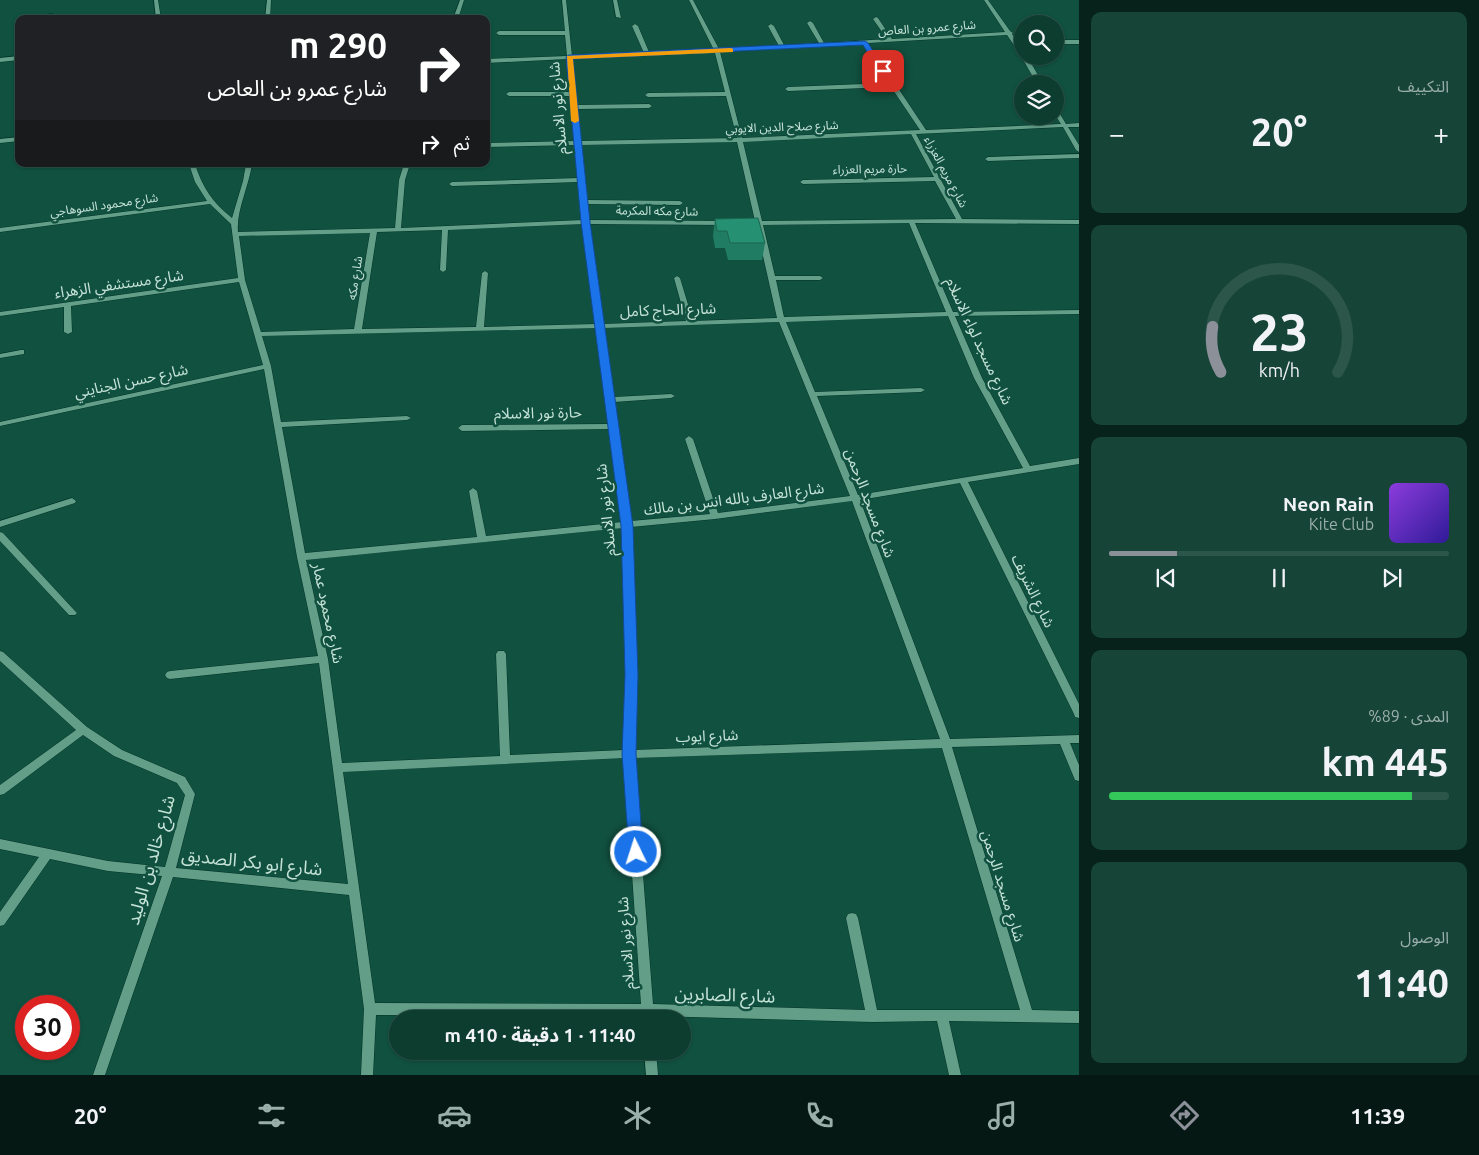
<!DOCTYPE html>
<html lang="ar">
<head>
<meta charset="utf-8">
<style>
	body { margin:0; font-family:Ubuntu,"Noto Sans Arabic",sans-serif; background:#164437; color:#f1f3f6; direction:rtl; height:100vh; display:flex; flex-direction:column; font-size:19px; white-space:nowrap }
	* { box-sizing:border-box; margin:0 }
	p { font-size:16px; color:#9aaeaa }
	.icon { flex:none; width:28px; height:28px; fill:none; stroke:currentColor; stroke-width:2; stroke-linecap:round; stroke-linejoin:round }
	.map { position:relative; flex:1; overflow:hidden; direction:ltr }
	.details { display:flex; flex-direction:column; gap:12px; padding:12px; background:#07221a; width:400px }
	.details>* { flex:none }
	.banner { position:absolute; left:15px; top:15px; width:475px; height:152px; border-radius:10px; box-shadow:0 1px 4px #0004,0 0 0 1px #2d564b; direction:rtl; background:#202124; color:#fff; overflow:hidden }
	.tools { position:absolute; left:1014px; top:15px; display:grid; gap:10px }
	.tools a { display:grid; place-items:center; width:50px; height:50px; border-radius:50%; background:#0d3d2f; box-shadow:0 1px 4px #0004,0 0 0 1px #2d564b; font-size:25px }
	.speed { position:absolute; left:15px; top:995px; display:flex; gap:10px; font-size:25px; font-weight:700; text-align:center }
	.speed>* { display:grid; place-content:center; width:65px; height:65px; border-radius:50%; background:#0d3d2f; box-shadow:0 1px 4px #0004,0 0 0 1px #2d564b; line-height:1 }
	.speed .limit { border:8px solid #d22; background:#fff; color:#111 }
	.pin { position:absolute; display:grid; place-items:center; width:42px; height:42px; color:#fff; margin:-21px; border-radius:10px; box-shadow:0 2px 8px #0006 }
	.me { position:absolute; width:55px; margin:-28px; rotate:356deg; stroke-linejoin:round; filter:drop-shadow(0 0 4px #0008) }
	.turn { display:flex; align-items:center; gap:18px; height:105px; padding:0 20px; font-size:22px }
	.turn .icon { width:65px; height:65px; stroke-width:2.5 }
	.turn b { display:block; font-size:35px; line-height:42px }
	.then { display:flex; align-items:center; height:48px; padding:0 20px; background:#0003; gap:10px; font-size:19px }
	.big { font-size:38px; font-weight:700; line-height:1.1 }
	.details .tile { flex:1; display:flex; flex-direction:column; justify-content:center; gap:8px; min-width:0; padding:0 18px; border-radius:10px; background:#164437 }
	.details .dial { align-items:center; gap:0 }
	.dial svg { height:130px; overflow:visible; fill:none; stroke:#2d564b; stroke-width:7; stroke-linecap:round; text-anchor:middle }
	.dial text { fill:#f1f3f6; stroke:none }
	.song { display:flex; align-items:center; gap:15px }
	.cover { width:60px; height:60px; border-radius:8px; background:linear-gradient(135deg,hsl(270 70% 55%),hsl(250 70% 35%)) }
	.played { height:5px; border-radius:2px; background:linear-gradient(90deg,#8c9099 20%,#2d564b 20%) }
	.keys { display:flex; justify-content:space-around; direction:ltr }
	.heat { display:flex; justify-content:space-between; align-items:center; font-size:28px; direction:ltr }
	.charge { height:8px; border-radius:4px; background:linear-gradient(90deg,#34c759 89%,#2d564b 0) }
	.trip { position:absolute; left:389px; top:1010px; width:302px; height:50px; border-radius:25px; background:#0d3d2f; box-shadow:0 1px 4px #0004,0 0 0 1px #2d564b; font-weight:700; line-height:50px; text-align:center; direction:rtl }
	.tab-bar { display:flex; height:80px; justify-content:space-around; align-items:center; background:#051813; color:#9aaeaa }
	.tab-bar .icon { width:35px; height:35px }
	.tab-bar .selected { color:#8c9099 }
	.tab-bar b { font-size:22px; color:#f1f3f6 }
	main { display:flex; flex:1; min-height:0 }
	.map>svg:first-child { display:block }
	.lines { fill:none; stroke-linecap:round; stroke-linejoin:round }
	.minor-casing { stroke:#023427; stroke-width:1 }
	.minor { fill:#639e89; fill-rule:evenodd }
	.wall { fill:#207c62 }
	.building { fill:#259072; stroke:#1a6550 }
	.route { fill:#1a73e8; stroke:#114b97 }
	.slow { fill:#f59e0b }
	.labels { text-anchor:middle; stroke-width:5; stroke-linejoin:round; paint-order:stroke }
	.far-street-label { font-size:12px; fill:#c6e3d8; stroke:#11513f }
	.street-label { font-size:15px; fill:#c6e3d8; stroke:#11513f }
	.near-street-label { font-size:18px; fill:#c6e3d8; stroke:#11513f }
</style>
</head>
<body>
<main>
<section class="details">
<div class="tile"><p>التكييف</p>
<div class="heat"><a>−</a><b class="big">20°</b><a>+</a></div>
</div>
<div class="tile dial"><svg viewBox="0 0 100 80">
<path d="M14 69A42 42 0 1 1 86 69"/>
<path d="M14 69A42 42 0 0 1 9 41" stroke="#8c9099"/>
<text x="50" y="56" font-size="32" font-weight="700">23</text>
<text x="50" y="72" font-size="11">km/h</text>
</svg></div>
<div class="tile">
<div class="song"><i class="cover"></i><div><b>Neon Rain</b><p>Kite Club</p></div></div>
<div class="played"></div>
<div class="keys"><svg class="icon" aria-label="previous" viewBox="0 0 24 24"><path d="M18 5L8 12l10 7zM5 5v14"/></svg><svg class="icon" aria-label="pause" viewBox="0 0 24 24"><path d="M8 5v14M16 5v14"/></svg><svg class="icon" aria-label="next" viewBox="0 0 24 24"><path d="M6 5l10 7-10 7zM19 5v14"/></svg></div>
</div>
<div class="tile"><p>المدى · 89%</p><b class="big">445 km</b><div class="charge"></div></div>
<div class="tile"><p>الوصول</p><b class="big">11:40</b></div>
</section>
<div class="map">
<svg width="1079" height="1075" viewBox="0 0 1079 1075">
	<rect width="100%" height="100%" fill="#11513f"/>
	<g class="lines">
		<g class="minor-casing">
			<path id="minor" d="M154 0H158L161 19H156Z
				M267 0H271L270 19H265Z
				M460 0H464L458 19H453Z
				M562 0H566L572 56 644 53 632 26 635 24 638 26 649 52 714 50 689 0H693L719 49 779 46 768 26 771 24 774 26 784 45 819 43 807 23 810 21 813 23 824 43 887 39 873 19 876 17 878 18 892 39 1005 32 984 0H988L1010 31 1013 33 1012 34 1022 50V54H1020L1007 35 868 43 926 130 1061 124 1055 115V108L1057 109 1066 124 1079 123V127H1068L1079 145V152L1076 150 1063 127 916 134 962 219 1079 220V224L915 223 953 312 1079 310V314L955 316 982 378 1030 466 1079 458V464L968 482 1079 704V718L1075 717 1074 714 960 483 860 500 950 739 1079 735V743H1070L1079 765V781L1075 780 1060 744 952 747 1032 1010 1079 1011V1023L949 1021 961 1075H949L937 1021 872 1022 654 1016V1019H642V1016L376 1015 373 1075H361L364 1009 349 895 173 877 105 1075H93L162 876 108 871 50 859 4 925 0 926V912L39 857 0 849V839L108 861 165 867 185 795 177 783 114 756 83 735 4 794 0 795V785L76 730 0 661V651L3 652 87 727 122 750 185 777 195 794 176 868 348 884 319 663 170 679 167 678 165 675 167 672 170 671 318 656 297 557 264 369 0 426V422L263 365 239 282 71 306 72 332 68 334 64 332V307L0 316V312L238 278 231 224 210 204 0 232V228L207 201 195 182 189 164H195C202 187 213 203 232 218L243 181 246 164H252C249 186 236 211 238 232L395 228 399 180 404 164H410L405 180 401 228 583 220 579 182 452 186 449 184 452 182 579 178 575 145 486 147V143L575 141 571 96H509L506 94 509 92H570L567 59 486 63V59L567 56 565 35H499L496 33 499 31H565ZM863 44 889 83 788 87 785 89 788 91 891 87 920 130 742 138 720 52ZM715 53 725 92 648 93 645 95 648 97 726 96 737 138 581 141 578 109 649 108 652 106 649 104 577 105 572 59ZM911 134 934 177 803 180 800 182 803 184 935 181 956 219 762 221 743 142ZM737 142 755 221 751 223 756 225 777 318 693 321 680 278 677 276 674 278 686 321 603 324 590 224 726 225 729 223 726 221 589 220 587 204 680 205 683 203 680 201 587 200 581 145ZM909 223 946 312 784 317 776 280H820L823 278 820 276H775L763 225ZM583 224 596 324 484 327 488 273 485 271 482 273 476 327 362 329 377 232 442 230 440 270 443 272 446 270 448 230ZM370 233 354 329 261 332 245 280 239 236ZM948 316 974 378 1023 468 858 495 817 396 921 392 925 390 921 388 815 392 786 322ZM779 322 850 496 718 513 693 439 689 436 685 439 710 514 631 521 614 402 671 398 675 396 671 394 614 397 604 328ZM597 328 609 424 462 425 458 428 462 431 610 429 622 522 486 536 477 491 473 488 469 491 477 537 305 553 282 427 407 420 411 418 407 416 281 422 271 366 262 336ZM852 501 940 739 634 750 637 675 631 527 715 519ZM623 528 627 675 624 750 510 755 506 654 504 651H498L496 654 500 756 342 763 328 659 306 560ZM942 748 1020 1010H877L858 918 856 914 852 913 848 914 846 918 865 1010 653 1004 634 758ZM624 758 641 1004 375 1003 343 772Z
				M613 0H617L621 18 616 17Z
				M49 14H53L54 19H48Z
				M1055 40H1079V44H1055Z
				M1022 55V56H1027L1043 84H1037L1021 56Z
				M19 56V60L0 62V58Z
				M19 137V141L0 143V139Z
				M1079 154V158L988 161 985 159 988 157Z
				M21 350H24V354L0 358V354Z
				M72 498 76 501 75 503 0 527V521Z
				M0 532 3 533 75 611 77 613 75 615H69L0 541Z
				M644 1051H656L658 1075H646Z"/>
		</g>
		<use href="#minor" class="minor"/>
	</g>
	<path class="wall" d="M715 219 765 243 762 260H728L725 248H715L713 236Z"/>
	<path class="building" d="M758 218 765 243H730L727 231H717L715 219Z"/>
	<path class="route" d="M865 41 868 43 886 71 885 73H880L863 45 573 59 590 222 633 526 638 675 636 754 643 852 641 857 636 859 631 857 629 852 622 754 625 675 621 526 581 222 566 57 569 55Z"/>
	<path class="slow" d="M731 48 733 49V52L573 59 579 121 575 123 571 121 567 56Z"/>
	<g class="labels">
		<g class="far-street-label">
			<text transform="translate(927 28) rotate(-4)" y="4">شارع عمرو بن العاص</text>
			<text transform="translate(782 127) rotate(-2)" y="4">شارع صلاح الدين الايوبي</text>
			<text transform="translate(870 169) rotate(-1)" y="4">حارة مريم العزراء</text>
			<text transform="translate(946 172) rotate(62)" y="4">شارع مريم العزراء</text>
			<text transform="translate(104 205) rotate(-8)" y="4">شارع محمود السوهاجي</text>
			<text transform="translate(657 211) rotate(1)" y="4">شارع مكه المكرمة</text>
			<text transform="translate(355 278) rotate(-81)" y="4">شارع مكه</text>
		</g>
		<g class="street-label">
			<text transform="translate(558 108) rotate(-95)" y="5">شارع نور الاسلام</text>
			<text transform="translate(119 284) rotate(-8)" y="5">شارع مستشفي الزهراء</text>
			<text transform="translate(668 310) rotate(-2)" y="5">شارع الحاج كامل</text>
			<text transform="translate(979 341) rotate(65)" y="5">شارع مسجد لواء الاسلام</text>
			<text transform="translate(131 381) rotate(-12)" y="5">شارع حسن الجنايني</text>
			<text transform="translate(538 413) rotate(-1)" y="5">حارة نور الاسلام</text>
			<text transform="translate(734 499) rotate(-7)" y="5">شارع العارف بالله انس بن مالك</text>
			<text transform="translate(870 503) rotate(69)" y="5">شارع مسجد الرحمن</text>
			<text transform="translate(606 510) rotate(-96)" y="5">شارع نور الاسلام</text>
			<text transform="translate(1033 591) rotate(64)" y="5">شارع الشريف</text>
			<text transform="translate(328 613) rotate(78)" y="5">شارع محمود عمار</text>
			<text transform="translate(707 736) rotate(-2)" y="5">شارع ايوب</text>
			<text transform="translate(1003 886) rotate(73)" y="5">شارع مسجد الرحمن</text>
			<text transform="translate(626 943) rotate(-94)" y="5">شارع نور الاسلام</text>
		</g>
		<g class="near-street-label">
			<text transform="translate(151 860) rotate(-74)" y="6">شارع خالد بن الوليد</text>
			<text transform="translate(252 862) rotate(6)" y="6">شارع ابو بكر الصديق</text>
			<text transform="translate(725 995) rotate(2)" y="6">شارع الصابرين</text>
		</g>
	</g>
</svg>
<div class="tools">
<a><svg class="icon" aria-label="search" viewBox="0 0 24 24"><circle cx="10" cy="10" r="6"/><path d="M15 15l6 6"/></svg></a>
<a><svg class="icon" aria-label="layers" viewBox="0 0 24 24"><path d="M12 4l9 5-9 5-9-5zM3 14l9 5 9-5"/></svg></a>
</div>
<div class="speed"><div class="limit">30</div></div>
<div class="pin" style="left:883px;top:71px;background:#d93025"><svg class="icon" aria-label="arrive" viewBox="0 0 24 24"><path d="M6 21V4h12l-3 4 3 4H6"/></svg></div>
<svg class="me" style="left:636px;top:852px" viewBox="-20 -20 40 40"><circle r="17" fill="#1a73e8" stroke="#fff" stroke-width="3"/><path d="M0-11L8 9 0 5-8 9z" fill="#fff"/></svg>
<div class="trip">11:40 · 1 دقيقة · 410 m</div>
<div class="banner">
<div class="turn"><svg class="icon" aria-label="right" viewBox="0 0 24 24"><path d="M7 20v-9h11M14 6l5 5-5 5"/></svg><div><b>290 m</b>شارع عمرو بن العاص</div></div>
<div class="then">ثم<svg class="icon" aria-label="right" viewBox="0 0 24 24"><path d="M7 20v-9h11M14 6l5 5-5 5"/></svg></div>
</div>
</div>
</main>
<nav class="tab-bar">
<b>11:39</b>
<svg class="icon selected" aria-label="directions" viewBox="0 0 24 24"><path d="M12 3l9 9-9 9-9-9zM9 14v-3h6M13 9l2 2-2 2"/></svg>
<svg class="icon" aria-label="music" viewBox="0 0 24 24"><path d="M9 18V5l10-2v13"/><circle cx="6" cy="18" r="3"/><circle cx="16" cy="16" r="3"/></svg>
<svg class="icon" aria-label="phone" viewBox="0 0 24 24"><path d="M5 4h4l2 5-3 2q2 4 5 5l2-3 5 2v4C11 20 4 13 5 4z"/></svg>
<svg class="icon" aria-label="climate" viewBox="0 0 24 24"><path d="M12 3v18M4 7l16 10M4 17L20 7"/></svg>
<svg class="icon" aria-label="car" viewBox="0 0 24 24"><path d="M5 17H2v-5l4-1 3-4h7l3 4 3 1v5h-3M9 17h6M6 11h13"/><circle cx="7" cy="17" r="2"/><circle cx="17" cy="17" r="2"/></svg>
<svg class="icon" aria-label="filters" viewBox="0 0 24 24"><path d="M4 7h16M4 17h16"/><circle cx="9" cy="7" r="2"/><circle cx="15" cy="17" r="2"/></svg>
<b>20°</b>
</nav>
</body>
</html>
